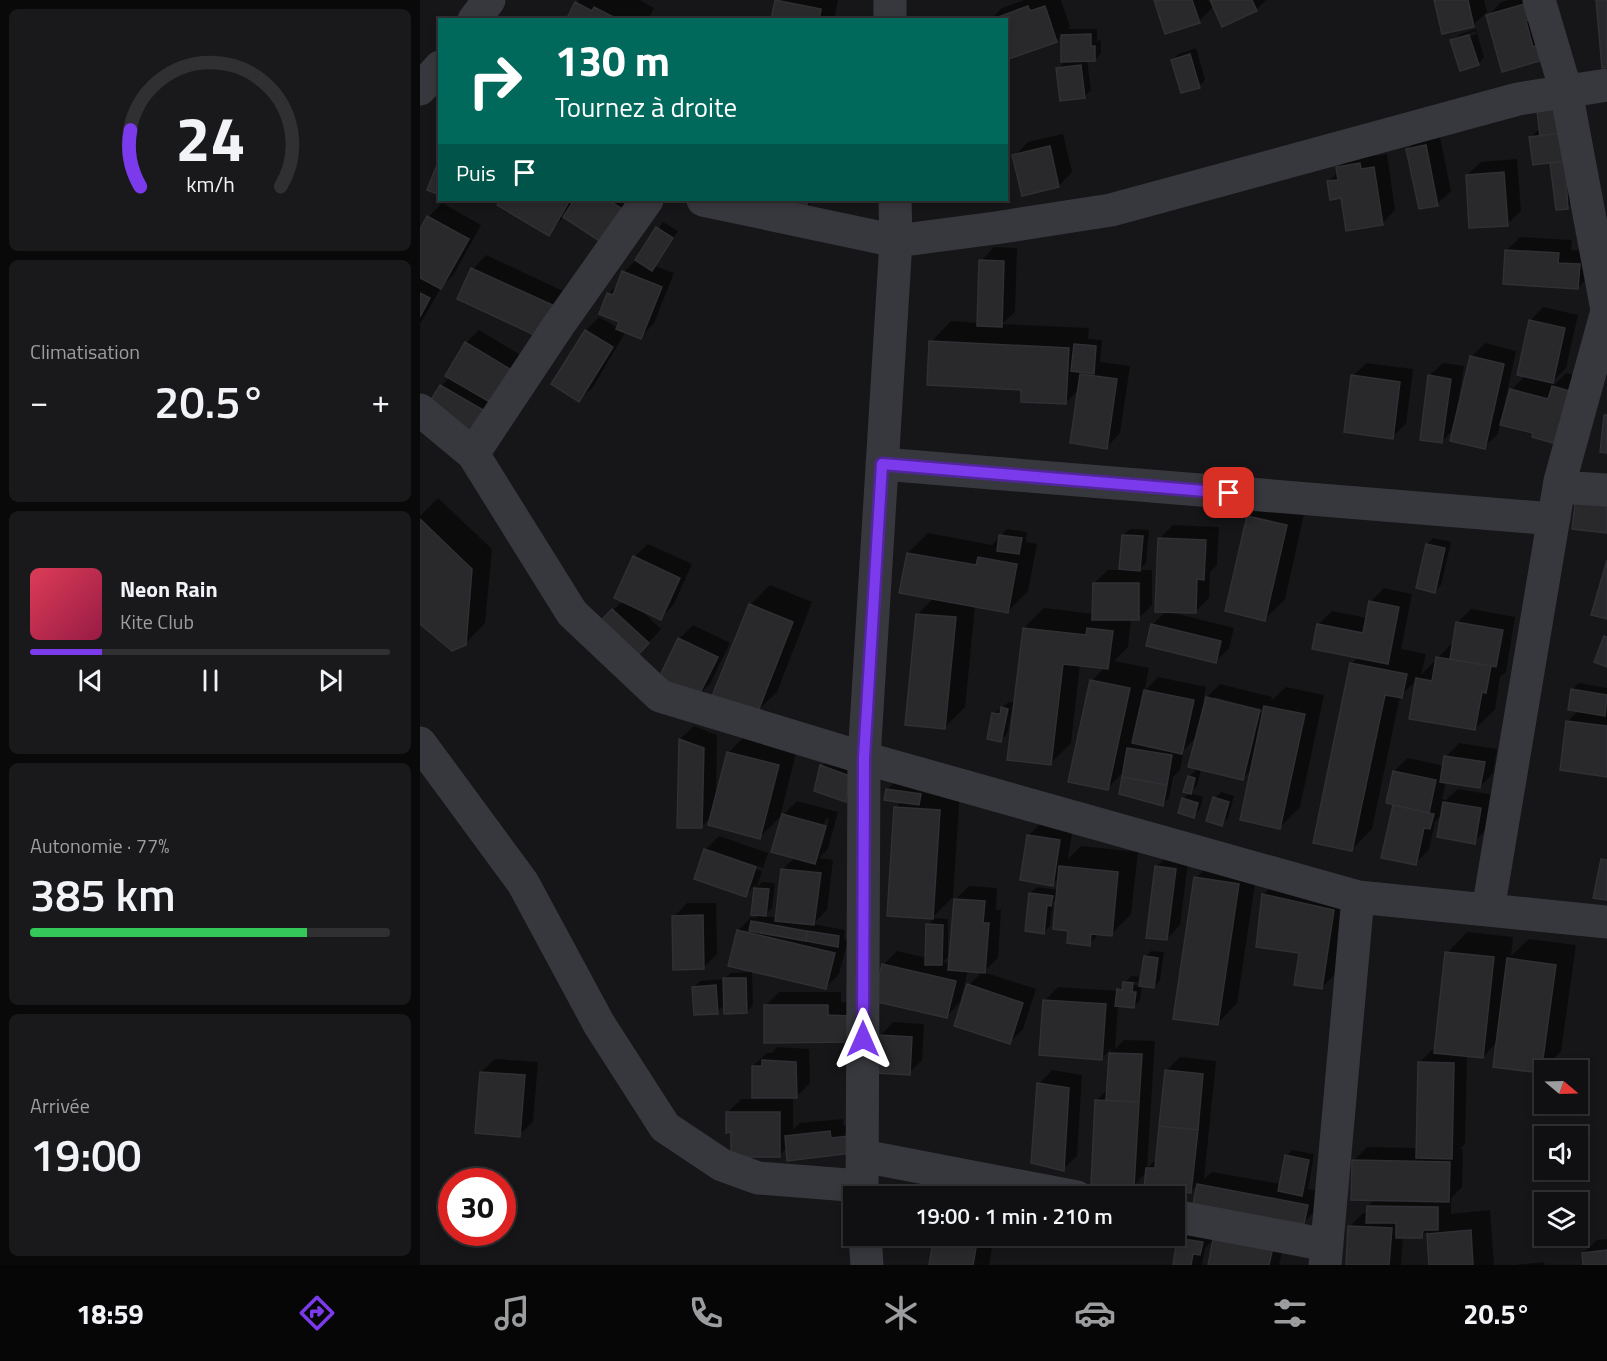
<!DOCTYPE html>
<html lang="fr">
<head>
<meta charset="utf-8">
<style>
	body { margin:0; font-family:"Titillium Web",sans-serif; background:#19191b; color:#f1f3f6; height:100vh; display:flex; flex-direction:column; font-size:22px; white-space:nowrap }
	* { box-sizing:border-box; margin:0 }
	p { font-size:20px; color:#9c9d9f }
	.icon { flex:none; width:33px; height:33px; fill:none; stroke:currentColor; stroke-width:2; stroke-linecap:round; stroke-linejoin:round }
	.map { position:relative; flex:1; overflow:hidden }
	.details { display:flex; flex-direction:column; gap:9px; padding:9px; background:#09090a; width:420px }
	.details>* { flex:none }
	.banner { position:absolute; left:18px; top:18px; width:570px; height:183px; border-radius:0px; box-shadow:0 3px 9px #0003,0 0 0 2px #303032; background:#00695c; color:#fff; overflow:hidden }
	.needle { width:39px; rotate:109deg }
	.buttons { position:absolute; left:1114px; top:1060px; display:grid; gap:12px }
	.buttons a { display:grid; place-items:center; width:54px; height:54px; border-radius:0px; background:#101012; box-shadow:0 3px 9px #0003,0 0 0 2px #303032; font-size:30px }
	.speed { position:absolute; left:18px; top:1168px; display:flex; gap:12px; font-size:30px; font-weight:700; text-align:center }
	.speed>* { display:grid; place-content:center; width:78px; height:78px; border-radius:50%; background:#101012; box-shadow:0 3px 9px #0003,0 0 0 2px #303032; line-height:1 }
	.speed .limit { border:9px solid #d22; background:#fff; color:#111 }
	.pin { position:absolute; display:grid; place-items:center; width:51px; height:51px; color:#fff; margin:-26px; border-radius:12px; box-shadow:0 3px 9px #0006 }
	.me { position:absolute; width:66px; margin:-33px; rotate:0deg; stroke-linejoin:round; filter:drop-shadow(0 0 4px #0008) }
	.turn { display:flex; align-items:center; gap:21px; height:126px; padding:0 18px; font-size:27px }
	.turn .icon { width:78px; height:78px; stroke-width:2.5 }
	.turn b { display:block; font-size:42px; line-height:51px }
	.then { display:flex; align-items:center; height:57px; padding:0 18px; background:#0003; gap:12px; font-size:22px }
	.big { font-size:45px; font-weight:600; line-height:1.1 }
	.details .tile { flex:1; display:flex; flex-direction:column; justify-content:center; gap:9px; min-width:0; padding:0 21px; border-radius:9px; background:#19191b }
	.details .dial { align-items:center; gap:0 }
	.dial svg { height:156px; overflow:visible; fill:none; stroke:#303032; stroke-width:7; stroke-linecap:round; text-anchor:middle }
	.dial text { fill:#f1f3f6; stroke:none }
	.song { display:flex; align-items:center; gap:18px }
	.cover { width:72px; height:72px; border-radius:9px; background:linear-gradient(135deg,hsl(350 70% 55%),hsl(340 70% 35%)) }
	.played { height:6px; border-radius:3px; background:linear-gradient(90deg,#7c3aed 20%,#303032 20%) }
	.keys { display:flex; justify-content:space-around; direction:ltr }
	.heat { display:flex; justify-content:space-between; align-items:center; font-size:33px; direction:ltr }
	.charge { height:9px; border-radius:4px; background:linear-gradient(90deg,#34c759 77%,#303032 0) }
	.trip { position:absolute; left:423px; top:1186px; width:342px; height:60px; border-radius:0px; background:#101012; box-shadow:0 3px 9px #0003,0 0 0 2px #303032; font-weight:600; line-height:60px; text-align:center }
	.tabs { display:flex; height:96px; justify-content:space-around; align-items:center; background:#060607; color:#9c9d9f }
	.tabs .icon { width:42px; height:42px }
	.tabs .active { color:#7c3aed }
	.tabs b { font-size:27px; color:#f1f3f6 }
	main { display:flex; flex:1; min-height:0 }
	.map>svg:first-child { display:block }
	.shadow { fill:#0007; fill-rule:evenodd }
	.building { fill:#29292c; stroke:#303034; stroke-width:1.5 }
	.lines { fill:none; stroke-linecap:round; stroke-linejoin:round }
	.street { stroke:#37383d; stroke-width:33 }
	.route-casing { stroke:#51269a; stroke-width:15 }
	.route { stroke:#7c3aed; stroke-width:10 }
</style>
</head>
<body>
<main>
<section class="details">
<div class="tile dial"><svg viewBox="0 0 100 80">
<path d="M14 69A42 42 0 1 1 86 69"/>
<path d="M14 69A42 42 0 0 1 9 40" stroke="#7c3aed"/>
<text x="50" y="56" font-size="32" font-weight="700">24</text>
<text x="50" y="72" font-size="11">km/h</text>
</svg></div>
<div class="tile"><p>Climatisation</p>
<div class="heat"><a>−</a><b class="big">20.5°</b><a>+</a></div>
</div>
<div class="tile">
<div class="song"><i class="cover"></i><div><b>Neon Rain</b><p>Kite Club</p></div></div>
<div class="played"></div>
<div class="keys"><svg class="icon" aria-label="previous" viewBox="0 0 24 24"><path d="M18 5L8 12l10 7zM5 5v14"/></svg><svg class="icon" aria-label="pause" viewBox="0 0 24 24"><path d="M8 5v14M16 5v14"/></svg><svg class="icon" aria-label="next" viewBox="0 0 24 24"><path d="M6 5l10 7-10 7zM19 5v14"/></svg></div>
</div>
<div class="tile"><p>Autonomie · 77%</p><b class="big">385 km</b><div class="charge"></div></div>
<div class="tile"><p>Arrivée</p><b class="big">19:00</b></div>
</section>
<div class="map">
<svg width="1187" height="1265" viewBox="0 0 1187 1265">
	<rect width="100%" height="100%" fill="#161618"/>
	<path class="shadow" d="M159 0H220L234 8 229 18 232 20H147Z
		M357 0H418L414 20H353Z
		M604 0H641L650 27 648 29H677V41L681 40V53L675 60H667L671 90 664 97 638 69 646 60H643V35L636 41 586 20H564L575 15 582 8Z
		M735 0H846L836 10 794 6 779 21Z
		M1016 0H1064L1067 12 1053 25Z
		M1089 0H1124L1122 59 1068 16 1081 2Z
		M1056 29 1064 57 1058 64 1032 41 1039 35ZM1056 31 1057 34 1038 40V37Z
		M776 48 785 80 779 86 752 60 759 54Z
		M1140 94 1154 201 1147 207 1137 209 1131 162 1111 137 1117 131H1121Z
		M1019 132 1031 191 1017 204 988 149 1001 136Z
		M643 134 652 172 639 186 594 156 608 142Z
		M954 150 955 156 967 154 975 210 962 224 922 196 908 182 919 171 918 167 932 154Z
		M1097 159 1101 211 1087 224 1047 175 1061 162Z
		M36 200H49L45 203Z
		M82 200H221L200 231 144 216 129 234 79 204Z
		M341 200H394L386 208Z
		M22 203 61 225 34 274 22 286 0 324V232L8 217Z
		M243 222 258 231 235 266 254 273 234 323 221 337 206 331 173 387 159 400 133 384 166 330 179 317 198 328 201 321 188 294 199 283 204 272 217 259Z
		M1100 237 1152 240 1151 250 1173 251 1171 274 1158 288 1087 250Z
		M574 247 597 248 595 312 582 324 669 328 668 339 682 340 680 362 710 366 700 433 687 447 660 389 645 403 603 389 511 342 531 321 558 323 561 261Z
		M66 255 152 295 138 325 39 298 53 269Z
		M1123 307 1158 315 1146 368 1131 383 1135 384 1146 373 1166 378 1115 432 1080 423 1078 434 1064 447 1034 429 1022 441 1009 376 1023 363 1044 366 1039 397H1042L1051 357 1065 343 1096 351 1083 411 1085 412 1091 390 1106 375 1110 321Z
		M59 330 107 359 56 436 21 386 30 377 46 343Z
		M946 363 993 369 986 424 972 437 933 376Z
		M848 496 886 505 865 599 845 619 828 516Z
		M18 498 72 549 65 623 45 644 0 622V516Z
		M753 525 799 527 797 565 790 572 789 598 775 612H750L814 628 809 648 795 662 732 625 747 610 739 539Z
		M587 529 607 532 606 542 617 544 608 591 587 612 555 606 545 707 525 727 498 614 514 598 488 553 508 533 572 545Z
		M710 529 729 530 726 563 719 570H732V605L719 618H711L708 647 694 661 729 668 724 692 738 677 786 687 783 701 800 684 852 697 851 701 866 687 904 695 880 807 860 827 833 768 822 779 781 769 777 786 769 793 783 797 780 809 774 816 763 799 770 792 769 777 778 768 777 736 764 750 760 770 753 777 749 798 743 804 705 771 687 788 672 681 685 667 660 664 651 743 630 764 595 705 593 704 587 734 581 740 573 714 589 702 596 703 604 628 624 608 674 614V583L688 570H700L703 535ZM794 697 847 711V714L794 701Z
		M1013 538 1031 542 1021 585 1015 591 1007 544Z
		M228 544 272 564 254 604 241 618 219 608 241 629 223 649 193 610 203 601 214 557Z
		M350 585 392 602 357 692 336 712 330 605Z
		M964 588 992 594 981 649 1006 654 1001 675 1034 641 1037 623 1051 609 1095 617 1086 672 1080 677 1075 709 1055 729 997 680 980 696 952 829 932 849V663L939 657 898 625 912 611 947 618 950 602Z
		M273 625 310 643 290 684 276 697 259 639Z
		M1159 683 1187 688V775L1148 721 1159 710 1152 690Z
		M274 726 297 735 296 797 308 753 328 733 378 745 360 817 340 837 292 816 282 826H259L260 739Z
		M1039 743 1077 749 1073 773 1060 787 1026 781 1022 799 1026 800 1038 789 1074 795 1068 828 1054 842 1022 815 1015 822 1009 850 995 863 963 857 975 803 974 771 988 758 1024 766 1026 757Z
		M408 760 436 770 432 794 426 800 402 766Z
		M474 783 540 790 533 897 513 917 476 807 482 801 467 789Z
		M801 792 814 796 808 818 801 824 795 798Z
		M377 801 418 812 408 849 399 858 413 860 407 910 393 924 425 930 424 939 428 940 419 974 406 987 318 931 331 917 335 918 340 914H332L336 884 325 895 285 850 299 836 348 853 343 868 291 850V853L342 871 337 887 342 882 355 883 352 908 344 916 357 918 363 869 375 857 363 815ZM406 818 409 819 401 848H398Z
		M622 822 653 827 648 859 661 846 718 852 711 914 691 935 680 933 669 944 650 930 638 897 633 902 630 926 624 932 610 893 617 887 638 890 640 877 633 884 608 836Z
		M750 853 769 855 760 925 747 939 736 867Z
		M796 858 838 864 817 1003 797 1024 776 878Z
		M864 874 934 890 922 967 902 987 844 894Z
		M549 886 577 888 576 910H581L578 958 563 972 616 989 603 1029 589 1043 549 985 563 971 548 970 540 1002 527 1016 463 965 477 951 507 958 508 925 514 918 528 919V957L523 962 530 963 535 900Z
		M267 903H296L297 954 283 968 254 917Z
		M1047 932 1093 937 1091 956 1109 939 1156 945 1141 1051 1121 1072 1077 1042 1063 1057 1047 1055 1045 1144 1040 1149H1043L1042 1187 1031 1198V1214L1070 1210 1074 1265H1011L1008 1231 1002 1236H983L981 1265H927L930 1226 943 1213H948V1207L956 1199 933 1161 947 1147 998 1148 999 1063 1013 1049H1016L1027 953Z
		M731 951 744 952 740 980 734 987 722 985 720 1000 714 1007 698 1005 695 1049 704 1040 735 1041 727 1168 738 1158 746 1071 760 1057 796 1061 784 1179 792 1172 861 1184 866 1156 872 1150 894 1154 888 1189 900 1191 897 1209 884 1222 775 1203 778 1184 770 1192 727 1172 714 1185 677 1100 688 1089 691 1049 682 1058 625 1000 638 987 698 991 711 976 719 977 718 982 708 981V984L721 986 725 957Z
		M332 972 333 1005 327 1012 305 1004 297 1012 274 987 280 981 304 979 311 973Z
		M359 992H421V1002L443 1003V1027L346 1005Z
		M473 1022 504 1024 502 1060 489 1073 460 1036Z
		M357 1047 389 1049 390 1083 376 1097H373V1130L380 1123 423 1119 424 1126 442 1124 444 1139 367 1147 360 1155 313 1131 308 1112 321 1099H333V1066L347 1053H352Z
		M75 1059 118 1062 113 1122 99 1135 61 1072Z
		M632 1070 662 1075 657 1156 643 1169 619 1084Z
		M543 1174 581 1197H523Z
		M772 1226 866 1234 859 1265H790L795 1238 785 1248 782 1265H754L758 1239Z
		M516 1236H574L569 1265H510Z
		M1187 1239V1265H1165L1163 1253 1177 1240Z
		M1124 1262 1125 1265H1095Z"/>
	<path class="building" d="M355 0 401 9 399 20H351Z
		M734 0H772L780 23 745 34Z
		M790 0H832L837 11 802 27Z
		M1014 0H1048L1054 27 1022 34Z
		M1176 0H1187V67L1182 68Z
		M155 2 172 11 174 7 199 20H146Z
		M1108 3 1112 19 1106 21 1113 47 1118 45 1123 60 1082 72 1066 15Z
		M608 6 610 11 625 6 637 42 586 60V20H570Z
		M671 34V46H675V61L641 62V35Z
		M1049 35 1059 65 1040 71 1030 40Z
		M770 54 780 88 761 93 751 60Z
		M661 65 665 98 640 101 636 68Z
		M1134 99 1139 133 1120 136 1116 103Z
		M1142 133 1145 161 1113 165 1109 137Z
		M1006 145 1018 206 999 209 986 149Z
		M630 146 639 187 602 196 592 155Z
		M20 157V195L7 190Z
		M1145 161 1148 209 1136 210 1130 163Z
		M940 163 941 169 954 167 963 225 926 231 921 198 910 200 907 181 918 180 916 167Z
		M1084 172 1088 226 1049 228 1046 175Z
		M80 200H150L129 236 77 205Z
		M154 200H188L209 213 187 246 143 217Z
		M338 200H388L386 210Z
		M7 216 49 239 21 289 0 278V229Z
		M236 227 253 238 232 271 215 260Z
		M1085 250 1139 253 1138 263 1160 264 1158 289 1083 284Z
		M559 260 584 261 582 327 557 326Z
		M51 268 139 308 125 340 37 299Z
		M202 271 242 287 221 339 196 329 199 322 179 314 187 293 193 295Z
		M0 293 10 298 0 317Z
		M1109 320 1145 328 1133 383 1097 375Z
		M165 330 193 347 159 402 131 384Z
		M509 341 649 348 646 404 601 402V390L507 385Z
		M45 342 95 372 75 405 25 376Z
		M654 344 676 346 674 374 651 371Z
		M1050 356 1084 364 1065 449 1030 441Z
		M660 374 697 379 687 449 650 443Z
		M931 375 980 382 973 439 924 432Z
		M1008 375 1031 379 1022 443 1000 440Z
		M20 385 70 414 57 438 6 408Z
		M1132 386 1153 392 1140 445 1112 437 1113 433 1080 425 1090 389 1128 399Z
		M1184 415H1187V453L1180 452Z
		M1156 496 1187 500V533L1152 529Z
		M827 516 867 525 845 621 805 611Z
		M0 519 52 569 46 645 32 651 0 624Z
		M579 535 602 538 599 554 577 551Z
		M702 535 723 536 720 571 699 569Z
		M738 538 786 540 784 580 777 579 776 613 735 612Z
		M1006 544 1025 548 1015 593 996 588Z
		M487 553 556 565 558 557 597 564 588 613 479 593Z
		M213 556 260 578 241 620 194 598Z
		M1187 560V619L1171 615Z
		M673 583H719V620H672Z
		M949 601 979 607 968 664 892 649 897 624 943 633Z
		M329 604 373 622 337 714 292 696Z
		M192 609 229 643 210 664 172 630Z
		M496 614 536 617 525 729 485 725Z
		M1036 622 1083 630 1076 667 1030 659Z
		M731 624 801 641 796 663 726 646Z
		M603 628 666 635 667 628 693 631 688 669 643 664 631 765 587 760Z
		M1184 636 1187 637V667L1174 662Z
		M258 638 298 657 277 699 238 680Z
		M1016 657 1071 666 1066 693 1062 692 1055 730 989 719 996 678 1012 681Z
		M930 663 987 674 982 698 965 695 932 851 893 843Z
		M670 680 710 688 688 790 648 782Z
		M1151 689 1187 695 1185 716 1148 710Z
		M724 690 774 700 762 754 712 743Z
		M786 697 840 710 823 780 768 767Z
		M844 706 885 714 860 829 820 820Z
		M581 707 588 709 581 742 567 739 572 713 580 714Z
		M1146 721 1187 726V777L1140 770Z
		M259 739 284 748 282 828H257Z
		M707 748 752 755 747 785 702 777Z
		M307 752 359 765 340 839 288 825Z
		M1024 756 1065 762 1060 788 1020 782Z
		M400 765 430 776 426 802 394 791Z
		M973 771 1016 780 1009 813 966 803Z
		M768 776 775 778 771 794 763 792Z
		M702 777 747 785 743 806 699 794Z
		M466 789 501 794 499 805 464 800Z
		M793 797 809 802 802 826 786 821Z
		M762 798 778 803 774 818 758 813Z
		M1023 802 1061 808 1055 844 1017 837Z
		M973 805 1014 814 1010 829 1004 828 996 865 961 858Z
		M474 807 520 810 513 919 467 916Z
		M362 814 406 826 395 864 351 852Z
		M607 835 640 840 633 886 600 880Z
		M284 849 336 867 326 897 274 879Z
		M1181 859 1187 860V900L1173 898Z
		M639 866 698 872 692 936 671 934 670 946 647 943 648 931 633 929Z
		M735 866 756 869 747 940 726 938Z
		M361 869 401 873 394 925 355 921Z
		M774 877 819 884 798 1025 753 1019Z
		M334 888 349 889 346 916 331 915Z
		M609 893 633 896 631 906 627 905 624 934 605 931Z
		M842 894 914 910 902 989 874 985 879 953 836 947Z
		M534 899 565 901 563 923H569L565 973 528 970Z
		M283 915 284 969 253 970 252 916Z
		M331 921 387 931 386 941 329 931Z
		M506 924 523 925 522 965H505Z
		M317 930 415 953 406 989 308 966Z
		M387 931 419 936 418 947 386 941Z
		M1025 952 1074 957 1063 1058 1014 1053Z
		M724 956 738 958 734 988 719 986Z
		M1087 958 1136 965 1121 1073 1073 1067Z
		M462 964 536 981 527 1018 453 1001Z
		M303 978H326L327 1013 304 1014Z
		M703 982 713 983 712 992H716L714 1008 695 1006 697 989 702 990Z
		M547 984 603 1003 590 1044 534 1026Z
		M296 985 298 1014 274 1015 272 987Z
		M623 1000 686 1004 682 1060 619 1055Z
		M344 1005H408V1015L430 1016V1042L344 1043Z
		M458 1035 492 1037 490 1075 456 1073Z
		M689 1053 722 1054 719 1102 686 1100Z
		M342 1060 376 1062 377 1098H332V1066H342Z
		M998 1062 1034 1063 1032 1159 996 1158Z
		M745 1070 783 1074 778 1130 739 1126Z
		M60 1072 105 1075 100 1137 55 1133Z
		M617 1083 649 1088 644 1171 611 1163Z
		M675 1100 719 1102 714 1187 671 1184Z
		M306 1112H360V1157H311V1132L306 1133Z
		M739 1126 778 1130 771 1193 724 1189 726 1168H735Z
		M410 1131 411 1138 429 1136 431 1153 367 1161 365 1136Z
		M865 1155 889 1160 882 1196 858 1191Z
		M932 1160 1030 1162 1029 1202 931 1200Z
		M777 1184 888 1205 884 1224 773 1204Z
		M947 1206 1018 1207V1230H1003L1002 1238H976V1223H946Z
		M928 1226 972 1228 969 1265H926Z
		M1051 1230 1053 1265H1009L1007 1234Z
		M794 1235 853 1247 849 1265H788Z
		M514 1236H558L553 1265H509Z
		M757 1238 783 1242 780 1255 773 1254 771 1265H753Z
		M1187 1250V1265H1163L1162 1253Z"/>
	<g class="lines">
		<path class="street" d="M470 0V20
			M1119 0 1146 91 1187 310
			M54 20 69 0
			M0 89 20 67
			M283 200 476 241 575 228 691 210 1098 99 1187 85
			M0 410 53 454 152 613 240 696 444 758 938 897 1187 922
			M53 454 138 326 227 200
			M462 464 1134 519
			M1139 487 1187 490
			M0 743 103 883 179 1024 245 1127 302 1165 338 1178 441 1186
			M1068 910 1140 481 1187 311
			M443 1156 657 1197
			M442 1197 444 758 476 241 475 200
			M754 1216 907 1245
			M445 1236 447 1265
			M905 1265 938 897"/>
	</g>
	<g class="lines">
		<g class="route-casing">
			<path id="route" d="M443 1039 444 758 462 464 809 493"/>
		</g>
		<use href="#route" class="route"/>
	</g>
</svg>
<div class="buttons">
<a><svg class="needle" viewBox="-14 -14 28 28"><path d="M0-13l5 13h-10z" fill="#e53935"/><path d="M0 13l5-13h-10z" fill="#9c9d9f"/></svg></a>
<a><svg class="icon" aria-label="sound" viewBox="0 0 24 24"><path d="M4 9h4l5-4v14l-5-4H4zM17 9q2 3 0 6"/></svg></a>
<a><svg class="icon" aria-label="layers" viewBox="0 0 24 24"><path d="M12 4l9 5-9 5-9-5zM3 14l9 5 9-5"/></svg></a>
</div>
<div class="speed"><div class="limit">30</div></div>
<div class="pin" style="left:809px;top:493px;background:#d93025"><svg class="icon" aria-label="arrive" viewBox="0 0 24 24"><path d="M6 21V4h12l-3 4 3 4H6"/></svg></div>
<svg class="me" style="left:443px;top:1039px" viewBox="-20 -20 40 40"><path d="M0-17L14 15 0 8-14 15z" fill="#7c3aed" stroke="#fff" stroke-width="4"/></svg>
<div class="trip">19:00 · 1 min · 210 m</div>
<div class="banner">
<div class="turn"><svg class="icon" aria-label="right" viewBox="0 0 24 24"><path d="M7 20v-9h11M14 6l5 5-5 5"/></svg><div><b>130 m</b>Tournez à droite</div></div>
<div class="then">Puis<svg class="icon" aria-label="arrive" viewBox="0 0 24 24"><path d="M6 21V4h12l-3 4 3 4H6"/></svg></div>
</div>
</div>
</main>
<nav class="tabs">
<b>18:59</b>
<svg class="icon active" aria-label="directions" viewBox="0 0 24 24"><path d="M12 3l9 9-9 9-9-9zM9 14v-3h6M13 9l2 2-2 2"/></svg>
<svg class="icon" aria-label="music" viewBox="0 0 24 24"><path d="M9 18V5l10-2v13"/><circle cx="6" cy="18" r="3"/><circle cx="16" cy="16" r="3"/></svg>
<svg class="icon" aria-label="phone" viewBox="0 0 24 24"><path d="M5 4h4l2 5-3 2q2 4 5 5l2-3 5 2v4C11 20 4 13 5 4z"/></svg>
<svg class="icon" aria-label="climate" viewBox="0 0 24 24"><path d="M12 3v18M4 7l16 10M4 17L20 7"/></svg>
<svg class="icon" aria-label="car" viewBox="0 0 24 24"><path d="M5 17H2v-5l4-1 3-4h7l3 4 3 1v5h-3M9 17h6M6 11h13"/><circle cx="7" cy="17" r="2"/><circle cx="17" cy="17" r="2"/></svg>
<svg class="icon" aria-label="filters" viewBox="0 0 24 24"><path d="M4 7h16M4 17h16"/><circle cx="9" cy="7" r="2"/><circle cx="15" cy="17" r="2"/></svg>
<b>20.5°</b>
</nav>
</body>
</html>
